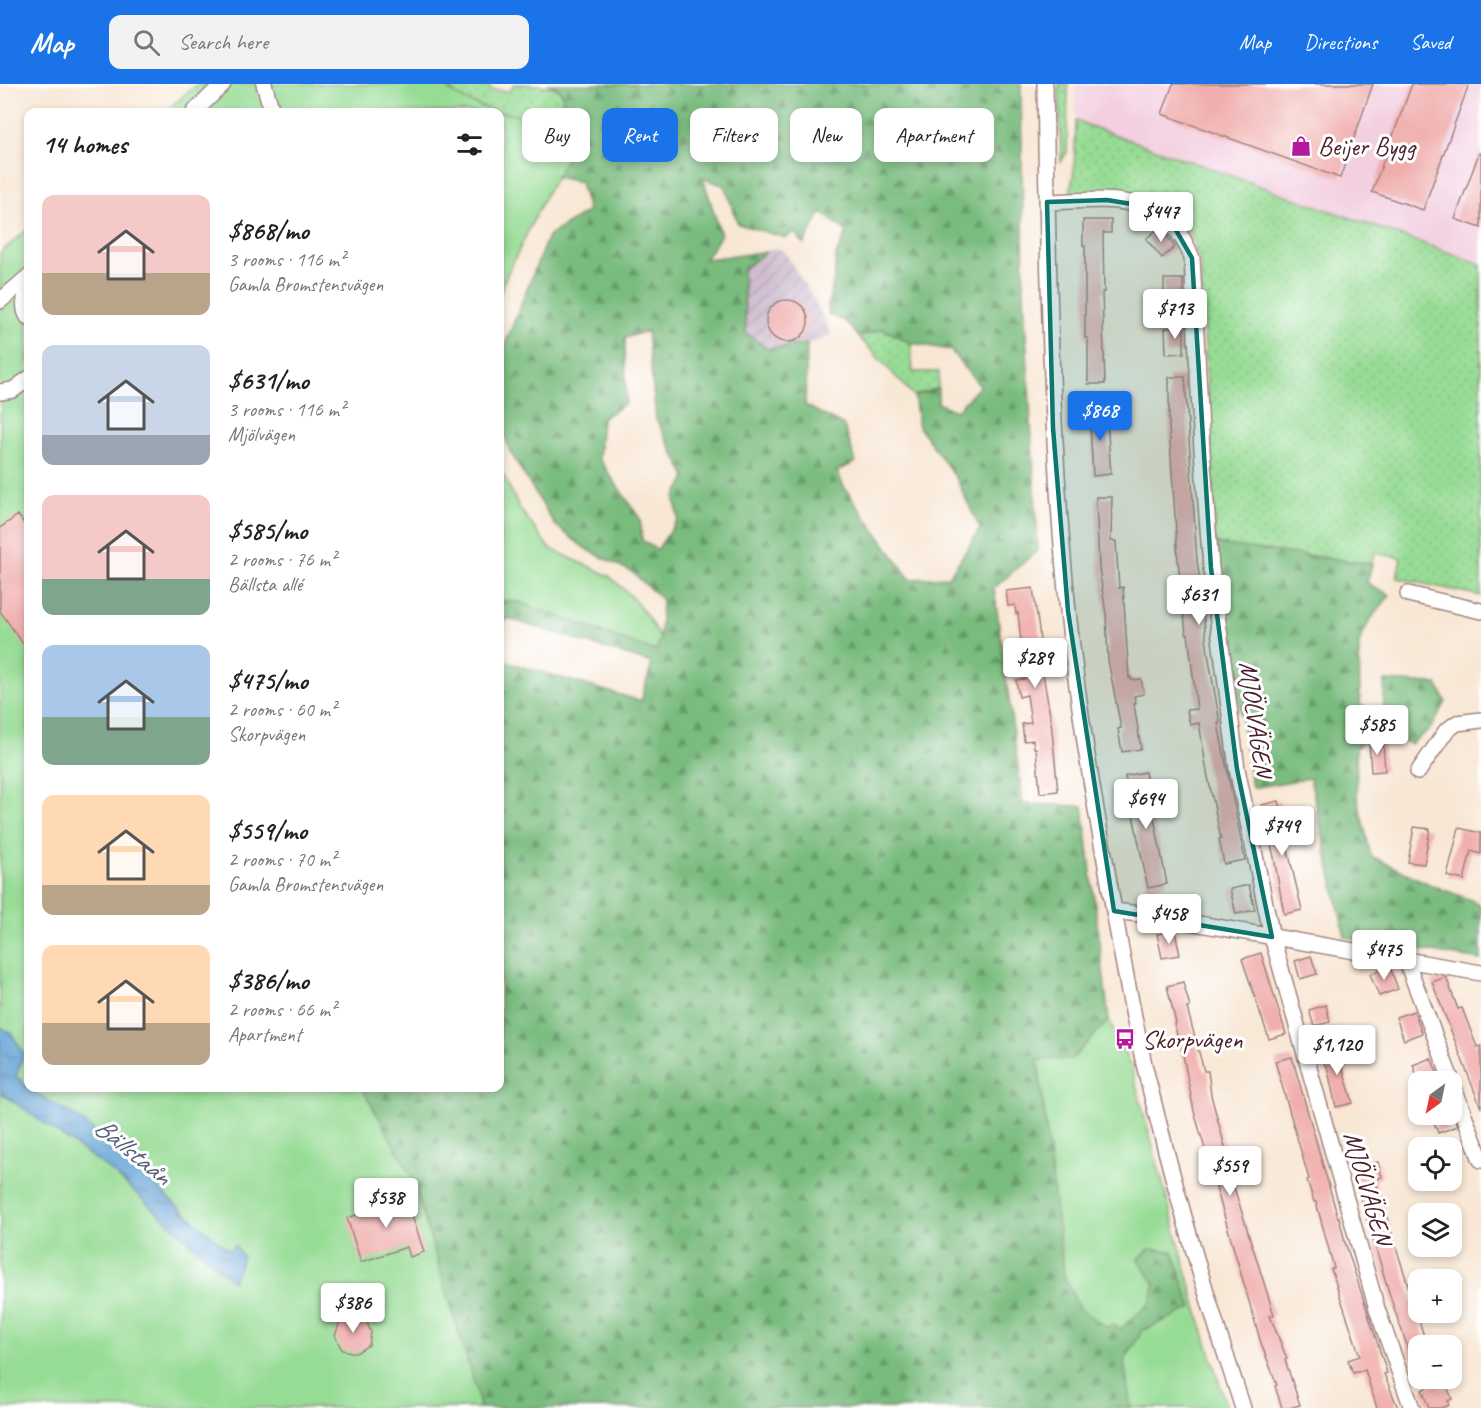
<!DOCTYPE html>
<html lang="en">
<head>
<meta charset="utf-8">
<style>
	body { margin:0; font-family:Caveat,sans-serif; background:#f2f2f2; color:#222; height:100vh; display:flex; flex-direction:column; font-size:22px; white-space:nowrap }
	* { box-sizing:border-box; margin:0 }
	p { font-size:20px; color:#767676 }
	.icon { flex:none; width:33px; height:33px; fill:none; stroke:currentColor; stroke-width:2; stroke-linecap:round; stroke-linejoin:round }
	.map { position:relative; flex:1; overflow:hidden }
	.side { position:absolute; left:24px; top:24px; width:480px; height:984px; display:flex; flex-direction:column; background:#fff; border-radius:12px; box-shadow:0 3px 9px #0003 }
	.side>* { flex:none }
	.guide { position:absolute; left:522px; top:24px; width:570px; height:54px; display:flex; gap:12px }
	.needle { width:39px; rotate:213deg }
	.fabs { position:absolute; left:1408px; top:987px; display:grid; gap:12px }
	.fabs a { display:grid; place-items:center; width:54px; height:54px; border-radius:12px; background:#fff; box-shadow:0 3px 9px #0003; font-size:30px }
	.price { position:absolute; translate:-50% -51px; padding:0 14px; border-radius:6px; background:#fff; color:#222; font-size:20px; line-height:39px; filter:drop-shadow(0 2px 3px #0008) }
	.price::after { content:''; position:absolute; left:50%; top:36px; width:18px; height:14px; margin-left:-9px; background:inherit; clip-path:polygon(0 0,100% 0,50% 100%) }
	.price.active { background:#1a73e8; color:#fff }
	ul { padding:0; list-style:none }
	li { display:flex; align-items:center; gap:18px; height:150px; padding:0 18px }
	li span { display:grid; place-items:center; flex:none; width:168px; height:120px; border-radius:12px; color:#555 }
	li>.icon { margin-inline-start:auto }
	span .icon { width:72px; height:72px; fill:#fffc; stroke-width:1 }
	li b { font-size:26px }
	h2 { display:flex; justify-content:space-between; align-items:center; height:72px; padding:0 18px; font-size:26px }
	.tag { padding:0 21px; border-radius:12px; background:#fff; box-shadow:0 3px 9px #0003; font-size:21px; line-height:54px }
	.tag.active { background:#1a73e8; color:#fff }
	header { display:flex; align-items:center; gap:36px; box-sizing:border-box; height:84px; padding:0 30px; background:#1a73e8; color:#fff }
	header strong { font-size:28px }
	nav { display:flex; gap:33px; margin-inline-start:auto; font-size:21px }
	.search { width:420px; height:54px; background:#f2f2f2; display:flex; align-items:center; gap:15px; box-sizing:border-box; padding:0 21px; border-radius:12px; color:#767676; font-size:22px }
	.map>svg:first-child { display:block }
	.built { fill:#f3cfe0 }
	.industrial { fill:url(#industrial-furrows) }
	.grass { fill:url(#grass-dots); stroke:#707e60; stroke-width:1.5 }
	.forest { fill:url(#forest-firs); stroke:#626e54; stroke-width:1.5; fill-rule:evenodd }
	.park { fill:#97dc95; stroke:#707e60; stroke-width:1.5 }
	.water { fill:url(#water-ripples); stroke:#566080; stroke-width:1.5 }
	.building { fill:#f0afad }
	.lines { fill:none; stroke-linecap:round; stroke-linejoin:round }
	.street-casing { stroke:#a18380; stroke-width:18 }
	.street { stroke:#fff; stroke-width:15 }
	.marked { fill:#0f766e; fill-opacity:0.2; stroke:#0f766e; stroke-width:4.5; stroke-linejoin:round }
	.labels { text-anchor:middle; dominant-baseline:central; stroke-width:6; stroke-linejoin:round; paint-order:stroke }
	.poi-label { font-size:26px; fill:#4a1f2b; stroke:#fff; text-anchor:start }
	.street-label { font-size:26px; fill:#4a1f2b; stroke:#fff }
	.water-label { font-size:27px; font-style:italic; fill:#555a77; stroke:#fff }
</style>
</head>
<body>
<header>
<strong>Map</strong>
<div class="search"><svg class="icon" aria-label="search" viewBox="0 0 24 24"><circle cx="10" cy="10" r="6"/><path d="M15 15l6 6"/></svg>Search here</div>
<nav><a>Map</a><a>Directions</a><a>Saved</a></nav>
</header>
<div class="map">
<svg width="1481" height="1324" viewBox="0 0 1481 1324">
	<defs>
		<pattern id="industrial-furrows" width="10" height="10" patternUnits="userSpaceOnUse" patternTransform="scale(1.5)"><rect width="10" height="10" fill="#cfbdcf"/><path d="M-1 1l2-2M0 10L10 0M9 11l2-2" fill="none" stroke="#b3a2b2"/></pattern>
		<pattern id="grass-dots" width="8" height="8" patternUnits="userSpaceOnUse" patternTransform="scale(1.5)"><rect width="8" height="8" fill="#97dc95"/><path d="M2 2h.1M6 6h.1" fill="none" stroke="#84bc81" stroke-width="1.8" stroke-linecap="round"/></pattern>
		<pattern id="forest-firs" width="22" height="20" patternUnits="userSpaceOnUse" patternTransform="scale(1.5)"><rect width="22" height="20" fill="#79bc7e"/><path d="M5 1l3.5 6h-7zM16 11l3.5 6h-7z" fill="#659867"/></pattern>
		<pattern id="water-ripples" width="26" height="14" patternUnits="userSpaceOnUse" patternTransform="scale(1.5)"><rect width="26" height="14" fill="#62a2d5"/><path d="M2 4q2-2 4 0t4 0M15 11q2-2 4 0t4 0" fill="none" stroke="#5383ad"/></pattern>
	</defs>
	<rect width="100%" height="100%" fill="#fff"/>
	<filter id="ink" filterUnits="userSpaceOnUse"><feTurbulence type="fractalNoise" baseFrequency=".0167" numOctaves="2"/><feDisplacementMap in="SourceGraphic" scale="12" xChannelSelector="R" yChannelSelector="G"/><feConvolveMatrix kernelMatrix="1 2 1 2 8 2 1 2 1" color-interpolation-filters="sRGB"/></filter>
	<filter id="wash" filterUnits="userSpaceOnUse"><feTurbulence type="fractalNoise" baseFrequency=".008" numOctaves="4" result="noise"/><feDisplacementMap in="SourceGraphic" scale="24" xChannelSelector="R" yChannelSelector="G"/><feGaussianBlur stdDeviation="1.35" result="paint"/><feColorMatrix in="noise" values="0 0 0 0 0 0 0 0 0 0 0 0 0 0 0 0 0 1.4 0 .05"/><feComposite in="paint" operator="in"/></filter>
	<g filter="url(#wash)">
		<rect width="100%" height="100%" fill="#f8e7d4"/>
		<path class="built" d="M1075,0H1481V180L1076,37Z"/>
		<path class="industrial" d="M774,164L784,167L813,214L831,250L816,258L768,265L746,249L743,185Z"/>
		<path class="grass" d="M444,0H486L492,6L510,7L514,0C524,0 561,0 563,11C565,19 559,31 558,39C527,33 463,26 444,0Z
			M1059,0H1068L1067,68L1061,78Z
			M1076,37L1481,180V512L1397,494L1401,474L1374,469L1372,480L1216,460L1200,177L1190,151L1178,136L1156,121L1130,111L1070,110L1074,87Z
			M883,245L911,259L913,288H939L938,304L914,312L859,253Z"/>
		<path class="forest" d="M547,0H1021L1024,212L1038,466L994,504L1023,720L1083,722L1109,936L1072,975L1038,976L1064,1191L1079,1224L1155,1200L1138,1176L1149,1165L1173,1167L1192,1224L1142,1247L1124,1278L1131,1324H480L477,1309L411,1091L362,1004H500V576L641,617L652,579L506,534L500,554V516L519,518L655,567L660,554L662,516L632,488L586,465L555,441L510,368L500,336V273L548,152L588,127L580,98L556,93L569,70C565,60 558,47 558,38C559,19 573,6 547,0ZM703,94L725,102L738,140L786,154L794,148L804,160L821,128L847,148L836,171L834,197L828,219L829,231L845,237L859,253L883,245L911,259L950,266L980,302L956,327L938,319V304L914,312L919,343L956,394L980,445L949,493L910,495L844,403L837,387L856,378L844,342L805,321L807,260L768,265L746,249L743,185L766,168L705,175L721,151ZM647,247L656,335L686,393L675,414L678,435L657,466L642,456L640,435L599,375L602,334L626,319L625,254Z
			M1216,460L1372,480L1367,499L1390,511L1370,536L1359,559L1360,621L1383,631L1385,597L1437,600L1446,618L1431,644L1411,660L1379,648L1356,663L1357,713L1371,772L1431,801L1477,818L1481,824V876L1345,853L1310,694L1252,704Z"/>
		<path class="park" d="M198,0H444C463,26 527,33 558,39L569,70L546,110L503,199L500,212V28H164Z
			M28,145V1004H362L411,1091L477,1309L480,1324H0V169Z
			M500,385L520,425L549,464L609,492L628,509L647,532L660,554L656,567L519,518L500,516Z
			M1109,936L1132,986L1197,1226L1227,1324H1131L1124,1278L1142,1247L1192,1224L1173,1167L1149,1165L1138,1176L1155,1200C1153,1205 1153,1211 1152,1215C1150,1221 1127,1238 1121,1245L1112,1241L1107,1243L1079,1224L1064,1191L1038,976L1072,975Z"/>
		<path class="water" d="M0,942L12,950L24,970L16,992L31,1006L78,1034L134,1078L168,1114L229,1166L235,1161L243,1173L233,1197L110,1086L0,1008Z"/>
		<g id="blocks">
			<path class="building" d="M1173,0H1373L1340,94L1162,30Z
				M1412,0H1469L1423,126L1372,108Z
				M1479,69H1481V144L1455,135Z
				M1083,136H1111V149H1103L1104,208H1102L1105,300H1088V254H1085V162H1083Z
				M1160,143L1175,163L1162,174L1146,155Z
				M1164,195H1183V221L1164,220Z
				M766 237a21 21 0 1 1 42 0a21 21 0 1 1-42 0Z
				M1184,243V269L1166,270L1165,244Z
				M1169,293H1185L1197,477L1201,502H1200L1208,570L1220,639L1218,640L1245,776L1224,780L1219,755H1221L1207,688L1199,639L1190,641L1187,626L1197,625L1188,550H1186L1178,477L1169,343Z
				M1106,323L1111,390L1093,392L1089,324Z
				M1096,413H1112L1111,457H1116L1119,504L1123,503L1129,594L1131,593V596L1141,595L1144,610L1134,612L1136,619L1134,620L1141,665L1122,668L1118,645L1121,644L1108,576L1106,530L1099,484Z
				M18,431L28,445V567L0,527V444Z
				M1033,504L1039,546L1041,572H1040L1051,637L1058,707L1040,709L1036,664H1034L1033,656L1024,657L1022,640L1031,639L1027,611L1019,613L1016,596L1025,595L1018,529L1016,530L1015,521L1008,522L1006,507Z
				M1383,657L1385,687L1371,688L1369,658Z
				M1145,688L1167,800L1148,804L1125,692Z
				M1279,717L1287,749L1284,750L1302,826L1284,830L1274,773L1261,721Z
				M1414,743L1430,745L1424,780L1408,778Z
				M1459,744L1481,749V770L1471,767L1464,796L1447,792Z
				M1249,801L1255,826L1236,830L1230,805Z
				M1175,847L1180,871L1162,874L1157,850Z
				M1261,869L1286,950L1269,955L1242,875Z
				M1311,872L1317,890L1300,895L1295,877Z
				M1390,883L1398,905L1379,912L1370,890Z
				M1446,893L1458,925L1462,924L1477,963L1481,962V1024L1432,898Z
				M1183,898L1190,923L1187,924L1204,987H1208L1211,1011L1235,1100H1233L1274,1231L1270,1232L1287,1275L1285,1276L1300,1321L1289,1324H1282L1275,1302L1277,1301L1261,1259L1194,1027L1183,971L1174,940L1176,939L1167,902Z
				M1326,921L1330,938L1314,942L1309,926Z
				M1414,927L1422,949L1404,956L1396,933Z
				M1336,961L1353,1019L1336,1023L1327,982H1325L1320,965Z
				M1292,973L1338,1134L1339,1133L1345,1158L1387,1289L1384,1290L1398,1324H1377L1365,1286L1353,1289L1348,1276L1360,1272L1331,1185L1334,1184L1316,1118H1314L1307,1096L1309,1095L1275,977Z
				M1431,974L1441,998H1419L1413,981Z
				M1431,1030H1453L1458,1042L1438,1049Z
				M1378,1078L1382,1093L1375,1096L1427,1262H1419V1287L1416,1288L1392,1218L1352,1085Z
				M403,1103L424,1168L410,1173L407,1163L361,1178L347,1134L391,1120L387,1108Z
				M352,1231L365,1234L371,1248L369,1261L356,1269L342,1266L335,1252L340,1237Z
				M1439,1298L1442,1304L1447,1302L1452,1315L1447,1317L1449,1321L1441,1324H1429L1422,1306Z"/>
		</g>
	</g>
	<g filter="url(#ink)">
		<use href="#blocks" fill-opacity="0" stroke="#a18380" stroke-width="1.5"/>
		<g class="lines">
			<g class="street-casing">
				<path id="street" d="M264,0L271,24L269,28
					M1045,0C1048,176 1050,351 1068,527C1077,614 1091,701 1107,787C1118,852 1130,916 1144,980C1172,1096 1205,1211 1243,1324
					M194,28L223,0
					M1047,118C1107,116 1166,105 1192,174L1202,366L1211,484L1237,685L1272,853L1377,1225L1412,1324
					M28,203C25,213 22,224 28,233
					M0,217L28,193
					M0,308L13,306L28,295
					M1408,510L1481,527
					M1418,688L1446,647L1457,639L1481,636
					M1114,827L1148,831L1481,889
					M1406,876L1452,998
					M1452,999L1481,1076"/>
			</g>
			<use href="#street" class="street"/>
		</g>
	</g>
	<path class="marked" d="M1107,116L1144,122L1173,141L1192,174L1211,484L1237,685L1272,853L1114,827L1068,527L1053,344L1047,118Z"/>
	<defs>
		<g id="shop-bare" transform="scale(1.62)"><path d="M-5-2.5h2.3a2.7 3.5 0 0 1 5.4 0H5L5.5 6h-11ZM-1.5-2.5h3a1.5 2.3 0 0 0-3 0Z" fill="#b5179e" stroke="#fff" stroke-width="2.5" paint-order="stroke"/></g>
		<g id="bus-bare" transform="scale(1.62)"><path d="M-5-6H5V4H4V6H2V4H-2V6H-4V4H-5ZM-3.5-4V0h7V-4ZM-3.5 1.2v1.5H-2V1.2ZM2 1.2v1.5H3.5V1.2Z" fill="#b5179e" stroke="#fff" stroke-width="2.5" paint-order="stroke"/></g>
	</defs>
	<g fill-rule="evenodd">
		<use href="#shop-bare" x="1301" y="62"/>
		<use href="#bus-bare" x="1125" y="955"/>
	</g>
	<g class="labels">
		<g class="poi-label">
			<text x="1318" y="62">Beijer Bygg</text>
			<text x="1142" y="955">Skorpvägen</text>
		</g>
		<g class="street-label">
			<text transform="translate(1256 635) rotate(82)">MJÖLVÄGEN</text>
			<text transform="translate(1368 1104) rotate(74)">MJÖLVÄGEN</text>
		</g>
		<g class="water-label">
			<text transform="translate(133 1067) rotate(39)">Bällstaån</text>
		</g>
	</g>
</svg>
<div class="fabs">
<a><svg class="needle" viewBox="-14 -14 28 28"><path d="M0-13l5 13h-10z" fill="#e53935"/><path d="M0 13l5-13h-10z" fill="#767676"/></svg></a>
<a><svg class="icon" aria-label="locate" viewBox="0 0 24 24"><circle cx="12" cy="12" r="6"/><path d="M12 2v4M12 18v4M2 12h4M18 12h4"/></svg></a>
<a><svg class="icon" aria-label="layers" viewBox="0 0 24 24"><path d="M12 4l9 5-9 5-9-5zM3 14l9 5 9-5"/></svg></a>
<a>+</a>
<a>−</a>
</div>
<b class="price" style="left:1161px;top:159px">$447</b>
<b class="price" style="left:1175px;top:256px">$713</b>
<b class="price active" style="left:1100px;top:358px">$868</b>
<b class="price" style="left:1199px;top:542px">$631</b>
<b class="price" style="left:1035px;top:605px">$289</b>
<b class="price" style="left:1377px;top:672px">$585</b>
<b class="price" style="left:1146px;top:746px">$694</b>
<b class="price" style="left:1282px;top:773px">$749</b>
<b class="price" style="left:1169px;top:861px">$458</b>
<b class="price" style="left:1384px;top:897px">$475</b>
<b class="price" style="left:1337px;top:992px">$1,120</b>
<b class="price" style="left:1230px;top:1113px">$559</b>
<b class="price" style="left:386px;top:1145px">$538</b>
<b class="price" style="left:353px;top:1250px">$386</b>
<div class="guide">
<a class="tag">Buy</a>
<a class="tag active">Rent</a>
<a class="tag">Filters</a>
<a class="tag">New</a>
<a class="tag">Apartment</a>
</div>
<section class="side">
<h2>14 homes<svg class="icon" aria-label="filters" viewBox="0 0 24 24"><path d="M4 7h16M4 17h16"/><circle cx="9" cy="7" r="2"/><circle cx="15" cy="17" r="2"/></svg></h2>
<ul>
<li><span style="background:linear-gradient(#f6c9c9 65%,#b9a48a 0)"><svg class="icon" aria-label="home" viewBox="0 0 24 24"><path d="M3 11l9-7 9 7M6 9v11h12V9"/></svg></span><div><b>$868/mo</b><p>3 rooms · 116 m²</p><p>Gamla Bromstensvägen</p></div></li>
<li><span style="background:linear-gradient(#c9d6e8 75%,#9aa5b1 0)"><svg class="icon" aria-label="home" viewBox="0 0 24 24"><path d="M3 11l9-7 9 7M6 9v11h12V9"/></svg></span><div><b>$631/mo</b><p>3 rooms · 116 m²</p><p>Mjölvägen</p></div></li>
<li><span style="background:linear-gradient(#f6c9c9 70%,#7fa58c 0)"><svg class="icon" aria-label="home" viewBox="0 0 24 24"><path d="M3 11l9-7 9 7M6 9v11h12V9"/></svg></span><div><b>$585/mo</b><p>2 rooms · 76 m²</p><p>Bällsta allé</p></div></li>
<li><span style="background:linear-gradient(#a9c7e8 60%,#7fa58c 0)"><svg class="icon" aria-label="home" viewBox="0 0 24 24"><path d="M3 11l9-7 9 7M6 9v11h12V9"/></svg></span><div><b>$475/mo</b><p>2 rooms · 60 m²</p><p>Skorpvägen</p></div></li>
<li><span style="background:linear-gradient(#ffd9b3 75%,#b9a48a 0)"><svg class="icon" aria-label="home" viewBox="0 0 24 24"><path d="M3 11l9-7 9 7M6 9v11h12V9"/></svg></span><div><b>$559/mo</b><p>2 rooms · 70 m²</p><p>Gamla Bromstensvägen</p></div></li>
<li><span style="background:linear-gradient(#ffd9b3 65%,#b9a48a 0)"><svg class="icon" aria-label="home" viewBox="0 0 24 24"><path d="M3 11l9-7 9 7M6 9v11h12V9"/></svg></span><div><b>$386/mo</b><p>2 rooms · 66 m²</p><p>Apartment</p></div></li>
</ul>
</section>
</div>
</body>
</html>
